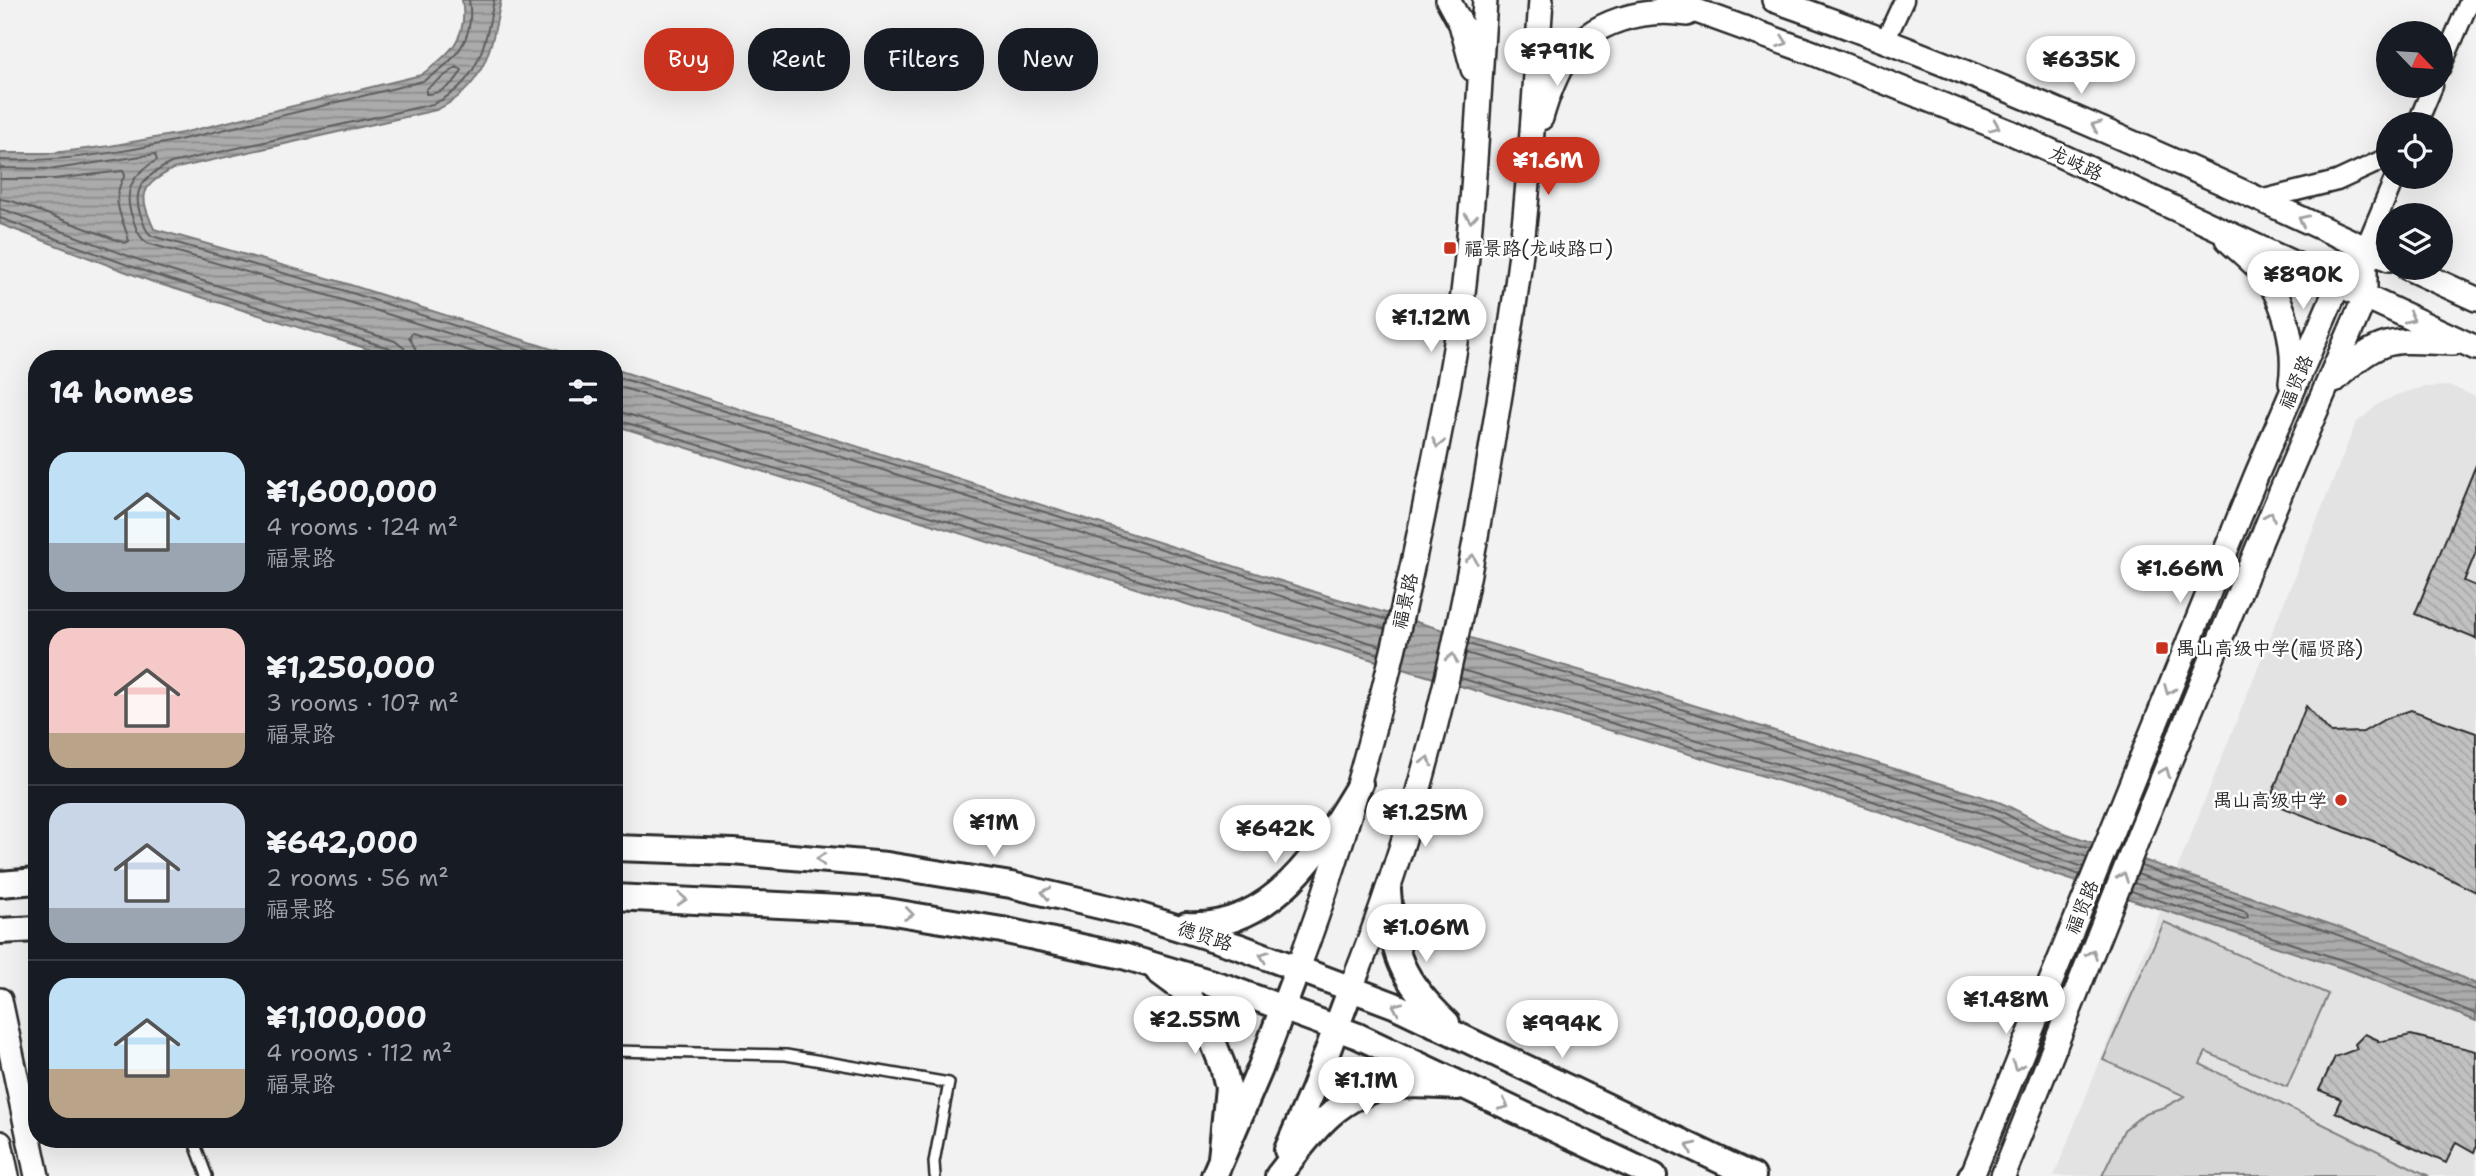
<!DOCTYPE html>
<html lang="en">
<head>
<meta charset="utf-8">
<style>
	body { margin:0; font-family:"Shantell Sans","LXGW WenKai TC",sans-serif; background:#242831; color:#f1f3f6; height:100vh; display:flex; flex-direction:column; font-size:26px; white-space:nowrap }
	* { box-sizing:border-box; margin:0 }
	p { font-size:23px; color:#9ea1a6 }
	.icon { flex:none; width:38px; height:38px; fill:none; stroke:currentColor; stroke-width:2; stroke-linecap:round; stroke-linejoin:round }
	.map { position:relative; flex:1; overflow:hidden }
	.details { position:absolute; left:28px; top:350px; width:595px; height:798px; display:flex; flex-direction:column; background:#171b24; border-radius:28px; box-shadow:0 7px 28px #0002 }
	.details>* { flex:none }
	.top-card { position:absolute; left:644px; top:28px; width:665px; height:63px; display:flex; gap:14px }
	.needle { width:46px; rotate:115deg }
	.tools { position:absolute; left:2376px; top:21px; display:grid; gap:14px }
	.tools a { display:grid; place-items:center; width:77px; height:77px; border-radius:50%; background:#171b24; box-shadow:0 7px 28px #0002; font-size:35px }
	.price { position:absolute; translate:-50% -60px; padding:0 16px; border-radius:24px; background:#fff; color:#222; font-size:23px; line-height:46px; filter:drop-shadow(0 2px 4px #0008) }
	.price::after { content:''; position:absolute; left:50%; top:42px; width:21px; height:16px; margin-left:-10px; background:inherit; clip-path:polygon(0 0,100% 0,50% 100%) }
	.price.current { background:#c8321e; color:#fff }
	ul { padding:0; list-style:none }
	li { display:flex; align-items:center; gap:21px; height:175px; padding:0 21px }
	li+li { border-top:2px solid #363941 }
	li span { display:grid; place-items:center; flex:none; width:196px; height:140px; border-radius:21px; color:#555 }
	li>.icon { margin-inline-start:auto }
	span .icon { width:84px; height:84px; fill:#fffc; stroke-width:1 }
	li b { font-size:30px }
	h2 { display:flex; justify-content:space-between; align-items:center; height:84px; padding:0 21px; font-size:30px }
	.tag { padding:0 24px; border-radius:28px; background:#171b24; box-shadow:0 7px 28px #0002; font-size:24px; line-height:63px }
	.tag.current { background:#c8321e; color:#fff }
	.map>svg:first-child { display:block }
	.built { fill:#e3e3e3 }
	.pitch { fill:#d5d5d5; stroke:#808080; stroke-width:2 }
	.water { fill:url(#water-rules); stroke:#787878; stroke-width:2 }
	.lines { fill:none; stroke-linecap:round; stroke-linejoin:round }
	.shore { stroke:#5e5e5e; stroke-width:2 }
	.building { fill:url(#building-back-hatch); stroke:#2b2b2b; stroke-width:2 }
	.service-casing { stroke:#2b2b2b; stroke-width:14 }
	.minor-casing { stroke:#2b2b2b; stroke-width:23 }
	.tertiary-casing { stroke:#2b2b2b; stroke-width:28 }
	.secondary-casing { stroke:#2b2b2b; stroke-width:30 }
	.service { stroke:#fff; stroke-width:9 }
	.minor { stroke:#fff; stroke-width:18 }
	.tertiary { stroke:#fff; stroke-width:23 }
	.secondary { stroke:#fff; stroke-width:24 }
	.oneway { stroke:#a0a0a0 }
	.poi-dot { fill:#c8321e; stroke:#fff; stroke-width:2.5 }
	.labels { text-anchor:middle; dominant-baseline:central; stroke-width:5; stroke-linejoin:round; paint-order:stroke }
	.street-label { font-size:19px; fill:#2b2b2b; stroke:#fff }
	.poi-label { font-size:19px; fill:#2b2b2b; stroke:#fff; text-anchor:start }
</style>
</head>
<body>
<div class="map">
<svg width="2476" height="1176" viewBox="0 0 2476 1176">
	<defs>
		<pattern id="water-rules" width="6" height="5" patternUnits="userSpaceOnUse" patternTransform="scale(1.75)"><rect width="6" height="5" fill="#ababab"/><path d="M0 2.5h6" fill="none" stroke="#8b8b8b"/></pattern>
		<pattern id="building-back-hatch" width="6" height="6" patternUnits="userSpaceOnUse" patternTransform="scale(1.75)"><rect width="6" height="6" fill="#c1c1c1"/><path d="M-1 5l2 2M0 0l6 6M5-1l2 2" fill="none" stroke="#a6a6a6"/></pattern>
	</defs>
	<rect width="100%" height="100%" fill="#f2f2f2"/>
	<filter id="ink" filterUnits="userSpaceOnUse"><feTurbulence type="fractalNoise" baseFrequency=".0143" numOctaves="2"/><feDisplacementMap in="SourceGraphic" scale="14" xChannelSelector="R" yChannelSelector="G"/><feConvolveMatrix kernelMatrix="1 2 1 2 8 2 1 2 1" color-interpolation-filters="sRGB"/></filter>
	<g filter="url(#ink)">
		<path class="built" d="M2451,386L2476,397V1176H2054L2356,423L2380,403L2399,394L2424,387Z"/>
		<path class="pitch" d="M2164,922L2328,994L2287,1087L2206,1052L2200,1064L2429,1176H2102L2124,1130L2145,1113L2165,1107L2185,1096L2103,1060Z"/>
		<path class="water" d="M462,0H501C491,49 485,88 436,110L173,169C139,187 139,195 154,229L338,281L583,359H400L153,282L0,224V153H53L110,146L182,133L421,75C449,55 469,38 462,0Z
			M614,369L1328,596L1633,686L1996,801C2015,808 2031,819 2050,828L2344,929L2404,951L2476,984V1021L2351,971L2056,875L1867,807L1212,612L614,425Z"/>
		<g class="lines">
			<path class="shore" d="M494,0C485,45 479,84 433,104L171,163C147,175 130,187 141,216C144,224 145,231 152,236L336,288L560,359
				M457,67L462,70C456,83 440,95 426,94V89Z
				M0,160C84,163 166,144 247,124C305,110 364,96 423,81C454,63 476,39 469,0
				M0,168L55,169L155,154L157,160C132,174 122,192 133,219C136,229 139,237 147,243L333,297L530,359
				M0,179H54L123,171L125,175C109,202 122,214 129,241L125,243L12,201L0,199
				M0,209L8,211L158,267L395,341L404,348L406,359
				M0,218L155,275L392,349L396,353L397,359
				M417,359L415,348L409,337L412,333L496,359
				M614,376L1387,620
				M614,385L1385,629
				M614,410L1381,646
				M614,419L1379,654
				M1468,644L1631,693L1993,808C2006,813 2016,820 2028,826C2048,835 2069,842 2091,849
				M1466,653L1628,701L1991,816C2003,821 2013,829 2025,834C2045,843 2066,850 2087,857
				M1462,670L1872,792L2083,867
				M1460,678L1870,800L2080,875
				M2141,866L2401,957L2460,985L2476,990
				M2134,883L2244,919L2248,917L2246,912L2137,874
				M2131,891L2354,964L2476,1014"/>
		</g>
		<path class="building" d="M2476,465V552L2464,581L2476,586V639L2415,614Z
			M2306,706L2331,733L2363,732L2385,719L2411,710L2476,733V892L2383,846L2269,802Z
			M2365,1034L2378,1040V1042L2411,1035L2476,1051V1148L2474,1152L2456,1142L2446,1163L2335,1112L2341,1099L2319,1090L2335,1057L2357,1049L2355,1044Z"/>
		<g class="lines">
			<g class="service-casing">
				<path id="service" d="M614,1051L786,1055L949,1083L934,1162L935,1176
					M193,1139L207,1176"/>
			</g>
			<g class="minor-casing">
				<path id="minor" d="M1885,41L1904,0
					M2441,67L2470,0
					M2417,124L2433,86
					M2260,200L2337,181L2389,157
					M2365,248L2395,177"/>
			</g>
			<g class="tertiary-casing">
				<path id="tertiary" d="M1448,0L1461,24L1473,69
					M1666,0L1813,53L2012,133L2476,348
					M1774,0C1984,74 2187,165 2389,259
					M1541,118C1547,97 1554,77 1566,58C1591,21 1645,7 1687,14
					M2227,239C2239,251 2253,261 2263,274C2286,301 2296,349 2291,383
					M2408,268L2476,299
					M2334,381C2382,334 2391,341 2454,343
					M1298,968C1353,822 1391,672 1422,520C1436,452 1450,385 1460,317C1474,212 1478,106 1485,0
					M1351,988C1420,819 1459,642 1489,462C1502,381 1517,299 1525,216C1532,144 1536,72 1541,0
					M0,1000L37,1176
					M0,1143L7,1176
					M1972,1176L2256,476L2338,285L2365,248
					M2003,1176L2139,835L2283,487L2365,297V248"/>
			</g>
			<g class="secondary-casing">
				<path id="secondary" d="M614,848L733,852L887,865L1011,885L1134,914L1240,947L1394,1005L1753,1176
					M0,884L37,881
					M1388,891C1393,955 1399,977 1447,1023
					M614,897L881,910L1002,930L1123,956L1226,987L1358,1036L1654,1176
					M1186,925C1273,930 1321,849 1360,784
					M0,931L37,929
					M1158,971L1185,991L1203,1016L1223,1067L1228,1087L1221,1158
					M1287,1150L1313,1090L1351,988
					M1214,1176L1260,1069L1298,968
					M1278,1176C1308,1138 1336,1094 1388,1087C1411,1083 1435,1086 1458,1087
					M1971,1176L1972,1175"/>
			</g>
			<use href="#service" class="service"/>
			<use href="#minor" class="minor"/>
			<use href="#tertiary" class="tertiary"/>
			<use href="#secondary" class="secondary"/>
		</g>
		<defs><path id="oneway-chevron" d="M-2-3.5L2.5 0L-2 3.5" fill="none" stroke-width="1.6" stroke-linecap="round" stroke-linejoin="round" transform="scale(1.75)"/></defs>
		<g class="oneway">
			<use href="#oneway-chevron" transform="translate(1783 42) rotate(20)"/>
			<use href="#oneway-chevron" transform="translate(1995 126) rotate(23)"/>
			<use href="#oneway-chevron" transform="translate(2096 126) rotate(-157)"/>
			<use href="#oneway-chevron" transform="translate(1471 218) rotate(95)"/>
			<use href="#oneway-chevron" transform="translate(2303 220) rotate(-155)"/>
			<use href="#oneway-chevron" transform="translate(2410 318) rotate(25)"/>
			<use href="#oneway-chevron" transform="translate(1438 443) rotate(101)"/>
			<use href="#oneway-chevron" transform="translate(2270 516) rotate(-68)"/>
			<use href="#oneway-chevron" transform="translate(1472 559) rotate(-79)"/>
			<use href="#oneway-chevron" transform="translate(1452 658) rotate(-77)"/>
			<use href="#oneway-chevron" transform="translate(2169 690) rotate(112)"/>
			<use href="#oneway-chevron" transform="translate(1427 761) rotate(-76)"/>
			<use href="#oneway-chevron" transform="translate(2165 772) rotate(-68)"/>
			<use href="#oneway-chevron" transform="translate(821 859) rotate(-174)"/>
			<use href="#oneway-chevron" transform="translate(2123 877) rotate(-69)"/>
			<use href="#oneway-chevron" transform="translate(1046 893) rotate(-168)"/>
			<use href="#oneway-chevron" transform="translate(682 899) rotate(3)"/>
			<use href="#oneway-chevron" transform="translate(909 914) rotate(8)"/>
			<use href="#oneway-chevron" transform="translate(2092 954) rotate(-68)"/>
			<use href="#oneway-chevron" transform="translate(1264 956) rotate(-160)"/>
			<use href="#oneway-chevron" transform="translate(1397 1007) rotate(-156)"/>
			<use href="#oneway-chevron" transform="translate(2017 1066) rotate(112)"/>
			<use href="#oneway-chevron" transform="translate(1504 1105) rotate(25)"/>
			<use href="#oneway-chevron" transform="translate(1691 1147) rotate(-154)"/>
		</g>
	</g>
	<g class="poi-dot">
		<rect x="1443" y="241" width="14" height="14" rx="3.5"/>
		<rect x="2155" y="641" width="14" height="14" rx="3.5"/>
		<circle cx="2341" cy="800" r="7"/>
	</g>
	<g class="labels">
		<g class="street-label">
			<text transform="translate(2076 163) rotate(25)">龙岐路</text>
			<text transform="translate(2296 382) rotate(-67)">福贤路</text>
			<text transform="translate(1405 601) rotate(-77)">福景路</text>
			<text transform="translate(2082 907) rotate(-68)">福贤路</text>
			<text transform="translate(1205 936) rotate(18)">德贤路</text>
		</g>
		<g class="poi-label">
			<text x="1464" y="248">福景路(龙岐路口)</text>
			<text x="2176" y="648">禺山高级中学(福贤路)</text>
			<text x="2327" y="800" text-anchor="end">禺山高级中学</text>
		</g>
	</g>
</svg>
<div class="tools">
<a><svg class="needle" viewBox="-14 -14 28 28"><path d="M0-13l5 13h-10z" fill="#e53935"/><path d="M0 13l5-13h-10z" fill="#9ea1a6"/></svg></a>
<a><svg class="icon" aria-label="locate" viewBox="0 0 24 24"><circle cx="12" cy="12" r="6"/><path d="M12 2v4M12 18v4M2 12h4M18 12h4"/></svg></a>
<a><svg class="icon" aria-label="layers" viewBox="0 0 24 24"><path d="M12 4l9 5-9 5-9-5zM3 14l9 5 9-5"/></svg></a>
</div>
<b class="price" style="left:1557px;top:88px">¥791K</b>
<b class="price" style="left:2081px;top:96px">¥635K</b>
<b class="price current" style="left:1548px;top:197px">¥1.6M</b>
<b class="price" style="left:2303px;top:311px">¥890K</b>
<b class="price" style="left:1431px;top:354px">¥1.12M</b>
<b class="price" style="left:2180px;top:605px">¥1.66M</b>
<b class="price" style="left:1425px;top:849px">¥1.25M</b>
<b class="price" style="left:994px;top:859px">¥1M</b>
<b class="price" style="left:1275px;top:865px">¥642K</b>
<b class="price" style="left:1426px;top:964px">¥1.06M</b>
<b class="price" style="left:2006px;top:1036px">¥1.48M</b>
<b class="price" style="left:1195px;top:1056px">¥2.55M</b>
<b class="price" style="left:1562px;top:1060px">¥994K</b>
<b class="price" style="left:1366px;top:1117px">¥1.1M</b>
<div class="top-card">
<a class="tag current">Buy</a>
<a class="tag">Rent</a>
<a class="tag">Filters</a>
<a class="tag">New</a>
</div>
<section class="details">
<h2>14 homes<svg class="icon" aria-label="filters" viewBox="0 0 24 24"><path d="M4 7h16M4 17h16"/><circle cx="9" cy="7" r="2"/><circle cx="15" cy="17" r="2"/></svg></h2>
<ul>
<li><span style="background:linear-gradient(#bfe0f5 65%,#9aa5b1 0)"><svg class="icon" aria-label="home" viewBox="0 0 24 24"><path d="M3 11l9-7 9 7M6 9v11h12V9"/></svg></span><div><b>¥1,600,000</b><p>4 rooms · 124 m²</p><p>福景路</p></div></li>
<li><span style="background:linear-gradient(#f6c9c9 75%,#b9a48a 0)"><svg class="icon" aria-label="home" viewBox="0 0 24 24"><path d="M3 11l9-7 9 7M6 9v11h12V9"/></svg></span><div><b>¥1,250,000</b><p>3 rooms · 107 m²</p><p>福景路</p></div></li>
<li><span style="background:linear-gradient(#c9d6e8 75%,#9aa5b1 0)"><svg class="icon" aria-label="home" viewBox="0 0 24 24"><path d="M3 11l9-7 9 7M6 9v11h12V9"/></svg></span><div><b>¥642,000</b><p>2 rooms · 56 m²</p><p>福景路</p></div></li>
<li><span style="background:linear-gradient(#bfe0f5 65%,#b9a48a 0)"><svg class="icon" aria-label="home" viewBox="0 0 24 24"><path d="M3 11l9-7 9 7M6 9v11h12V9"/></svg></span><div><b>¥1,100,000</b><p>4 rooms · 112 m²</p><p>福景路</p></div></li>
</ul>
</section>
</div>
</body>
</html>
